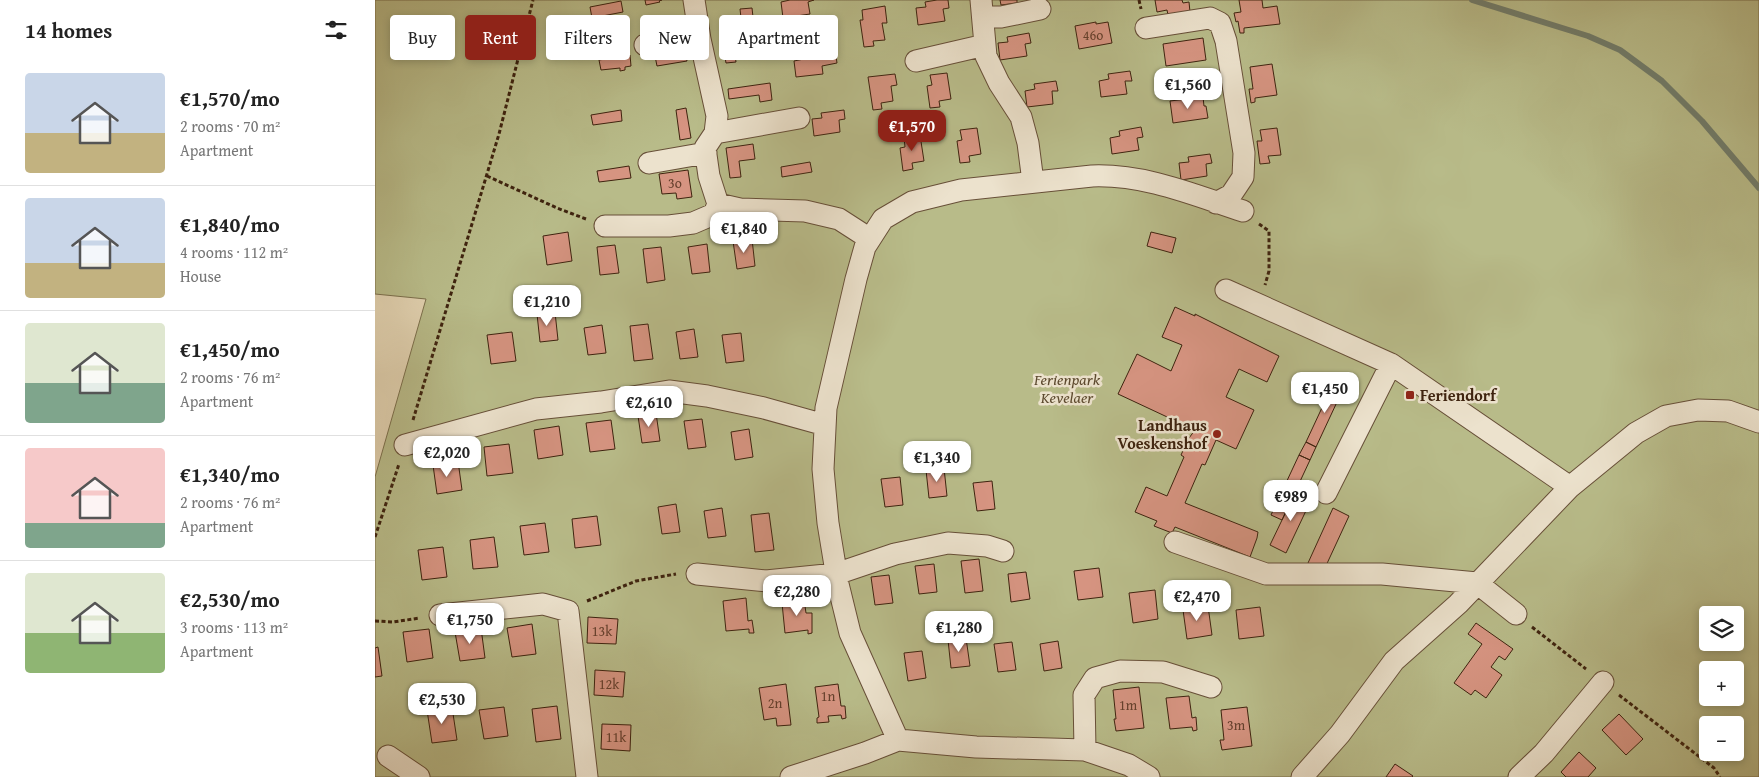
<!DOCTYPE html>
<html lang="en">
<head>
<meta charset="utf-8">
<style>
	body { margin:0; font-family:"Gentium Book Plus",serif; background:#f2f2f2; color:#222; height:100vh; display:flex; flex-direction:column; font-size:19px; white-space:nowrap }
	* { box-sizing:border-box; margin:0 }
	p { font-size:16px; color:#767676 }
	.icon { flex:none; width:28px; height:28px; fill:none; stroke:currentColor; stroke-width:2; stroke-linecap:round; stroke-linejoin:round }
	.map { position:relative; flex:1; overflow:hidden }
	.drawer { display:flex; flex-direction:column; background:#fff; width:375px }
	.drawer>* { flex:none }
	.hud { position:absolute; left:15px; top:15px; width:475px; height:45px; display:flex; gap:10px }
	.tools { position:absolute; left:1324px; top:606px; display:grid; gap:10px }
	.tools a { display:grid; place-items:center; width:45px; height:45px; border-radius:5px; background:#fff; box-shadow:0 2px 8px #0003; font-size:25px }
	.price { position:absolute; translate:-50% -42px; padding:0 11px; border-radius:10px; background:#fff; color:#222; font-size:16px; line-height:32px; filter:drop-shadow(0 1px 2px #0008) }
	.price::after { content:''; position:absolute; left:50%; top:30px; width:15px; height:11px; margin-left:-8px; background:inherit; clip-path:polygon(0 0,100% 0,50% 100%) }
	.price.selected { background:#8f2418; color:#fff }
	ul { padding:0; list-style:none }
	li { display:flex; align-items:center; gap:15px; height:125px; padding:0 25px }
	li+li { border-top:1px solid #e0e0e0 }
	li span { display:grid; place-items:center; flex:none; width:140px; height:100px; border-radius:5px; color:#555 }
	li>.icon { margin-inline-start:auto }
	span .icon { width:60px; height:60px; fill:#fffc; stroke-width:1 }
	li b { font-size:21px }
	h2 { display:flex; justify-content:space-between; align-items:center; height:60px; padding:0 25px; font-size:21px }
	.tag { padding:0 18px; border-radius:5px; background:#fff; box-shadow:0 2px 8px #0003; font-size:18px; line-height:45px }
	.tag.selected { background:#8f2418; color:#fff }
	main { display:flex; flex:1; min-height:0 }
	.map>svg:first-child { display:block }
	.green { fill:#b8bb89; stroke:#7b6f4c; fill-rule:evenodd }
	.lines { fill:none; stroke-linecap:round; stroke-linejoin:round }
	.stream { stroke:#727d6b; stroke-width:6 }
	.building { fill:#d69481; stroke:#3e230f }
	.minor-casing { stroke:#674f38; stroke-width:23 }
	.path { stroke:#3e230f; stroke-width:3; stroke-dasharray:4 2.5; stroke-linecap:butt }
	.minor { stroke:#ece2cd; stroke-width:21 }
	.poi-dot { fill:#8f2418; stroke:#ece2cd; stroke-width:2 }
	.labels { text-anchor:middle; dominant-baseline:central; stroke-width:5; stroke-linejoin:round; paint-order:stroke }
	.number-label { font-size:14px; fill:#643f2c }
	.park-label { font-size:16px; font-style:italic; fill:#5c492e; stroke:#ece2cd }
	.poi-label { font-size:16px; font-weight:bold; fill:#3e230f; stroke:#ece2cd; text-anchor:start }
</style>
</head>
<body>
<main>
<section class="drawer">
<h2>14 homes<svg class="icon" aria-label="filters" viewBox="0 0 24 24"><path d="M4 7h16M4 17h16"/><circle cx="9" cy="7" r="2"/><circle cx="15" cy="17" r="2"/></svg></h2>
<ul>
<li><span style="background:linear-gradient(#c9d6e8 60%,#c2b280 0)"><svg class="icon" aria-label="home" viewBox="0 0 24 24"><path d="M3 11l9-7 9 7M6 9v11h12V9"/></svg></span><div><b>€1,570/mo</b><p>2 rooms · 70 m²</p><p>Apartment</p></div></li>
<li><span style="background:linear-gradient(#c9d6e8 65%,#c2b280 0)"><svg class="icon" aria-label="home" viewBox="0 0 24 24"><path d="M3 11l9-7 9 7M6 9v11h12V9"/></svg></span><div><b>€1,840/mo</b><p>4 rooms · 112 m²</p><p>House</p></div></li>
<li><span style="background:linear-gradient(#dfe7d0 60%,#7fa58c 0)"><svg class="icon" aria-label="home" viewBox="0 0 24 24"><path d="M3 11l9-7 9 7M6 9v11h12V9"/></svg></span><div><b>€1,450/mo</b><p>2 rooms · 76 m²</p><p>Apartment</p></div></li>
<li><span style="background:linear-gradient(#f6c9c9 75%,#7fa58c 0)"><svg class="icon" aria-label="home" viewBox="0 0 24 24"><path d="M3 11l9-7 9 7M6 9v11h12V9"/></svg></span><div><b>€1,340/mo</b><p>2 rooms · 76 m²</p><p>Apartment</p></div></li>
<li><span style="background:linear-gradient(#dfe7d0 60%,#8fb573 0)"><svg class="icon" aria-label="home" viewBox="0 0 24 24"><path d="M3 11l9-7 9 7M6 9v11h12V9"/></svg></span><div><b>€2,530/mo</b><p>3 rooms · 113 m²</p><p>Apartment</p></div></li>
</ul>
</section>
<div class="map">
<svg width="1384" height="777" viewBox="0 0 1384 777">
	<rect width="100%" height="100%" fill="#e2d3b2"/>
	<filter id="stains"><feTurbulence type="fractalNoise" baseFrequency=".004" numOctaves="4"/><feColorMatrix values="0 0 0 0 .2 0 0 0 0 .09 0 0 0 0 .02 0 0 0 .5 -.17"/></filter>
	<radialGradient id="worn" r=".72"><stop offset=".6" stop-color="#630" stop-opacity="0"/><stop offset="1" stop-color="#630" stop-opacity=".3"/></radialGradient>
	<path class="green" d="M0,0H1384V777H0V477L51,299L0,294ZM1332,615H1360V642H1332ZM1332,670H1360V698H1332ZM1332,725H1360V752H1332Z"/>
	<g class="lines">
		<path class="stream" d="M1097,0L1213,36L1245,50L1287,81L1327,121L1384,188"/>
	</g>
	<path class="building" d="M270,0H287L284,1L285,2L271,5Z
		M415,0H439L433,2L435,14L408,18L406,2Z
		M562,0H573L574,8L568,9L570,21L543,25L541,8L551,7L550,2Z
		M625,0H642V3L626,5Z
		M780,0H807L808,3L814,2L815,12L793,15L792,10L782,12Z
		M864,0H887L888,8L902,6L905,24L869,28V33H865L863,21L861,22L859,13L866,12Z
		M246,1L248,12L217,18L215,7Z
		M510,6L512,23H507L510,40L498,41L499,46L489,47L485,20H488L487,10Z
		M377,8L378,17L366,18L365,9Z
		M721,22V24L733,22L737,43L704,49L700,26Z
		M369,30L371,41L358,42L361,62L351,63L346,33Z
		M654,33L656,43L650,44L652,56L625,60L623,43L633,42L632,37Z
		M828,38L831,60L791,66L788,44Z
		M460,50L462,63L447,66L448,74L421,77L419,61L429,59L428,54Z
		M310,51L312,61L282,66L280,56Z
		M255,55L256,66L250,67V70L245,71V68L226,70L224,60Z
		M897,64L902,95L880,98V102L876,103L874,89H878L875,67Z
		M755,71L757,81H750L752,94L726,97L724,81L734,79L733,74Z
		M572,73L576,99L564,101L565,107L555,108L552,86L557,85L555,75Z
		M520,74L522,85L516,86L518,101L506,103L507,109L498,110L493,77Z
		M681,81L683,91H677L678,104L652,107L650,91L660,89L659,84Z
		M395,83L397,100L385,102L384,95L354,99L353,89Z
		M828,97L829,106H831L833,118L798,123L795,101Z
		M311,108L316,138L305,140L301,110Z
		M246,110L247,121L218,125L216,115Z
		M469,110L470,119L464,120L465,132L439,136L437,119L447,118L446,113Z
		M766,127L768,137L762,138L764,150L737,154L735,138L745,136L744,131Z
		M602,128L606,154L594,156L595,162L585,163L582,141L587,140L585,130Z
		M902,128L906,155L893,156L895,163L885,164L882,141H887L885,130Z
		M545,135L549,161L537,163L538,169L528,171L525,148L530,147L529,137Z
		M378,144L380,159L364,161L366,177L355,178L351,148Z
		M835,154L837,163L831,164L832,176L806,180L804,163L814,162L813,157Z
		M435,162L437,172L407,177L406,167Z
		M254,166L256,178L224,182L222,171Z
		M313,170L317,197L302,199L301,193L287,194L284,174Z
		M193,232L197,261L172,265L168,236Z
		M776,232L801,238L797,253L772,246Z
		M377,239L380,266L362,269L358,241Z
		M332,244L335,272L317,274L313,247Z
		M240,245L244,273L225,275L222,247Z
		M286,247L290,280L272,283L268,249Z
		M800,307L820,316V314L904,356L892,382L864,369L851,397L879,410L861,449L841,440L830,465L827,464L810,503L883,532L882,538L875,557L800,527L797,533L779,526L782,521L760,512L771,487L792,496L809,457L806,455L814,438L820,430L743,394L762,354L796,371L807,345L787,337Z
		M180,312L183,340L165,342L162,314Z
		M273,324L278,359L259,361L255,326Z
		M227,325L231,353L213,355L209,328Z
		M319,329L323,357L305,359L301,332Z
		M137,332L141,361L116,364L112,335Z
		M366,333L369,361L351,363L347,335Z
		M959,382L969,387L941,447L931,442Z
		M281,413L285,441L267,443L263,416Z
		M327,419L331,447L313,449L309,421Z
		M236,420L240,449L215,452L211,423Z
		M184,426L188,455L163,459L159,430Z
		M374,429L378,457L360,460L356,432Z
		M931,442L941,447L935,460L924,455Z
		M134,444L138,473L112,476L109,447Z
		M924,455L935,460L907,520L896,515Z
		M83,461L87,490L62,494L58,465Z
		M569,468L572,496L554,498L551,470Z
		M525,477L528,505L510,507L506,479Z
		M617,481L620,509L602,511L598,483Z
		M921,491L937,498L911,553L895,545Z
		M301,504L305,532L287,534L283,507Z
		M347,508L351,536L333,538L329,511Z
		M958,508L974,516L949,570L933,563Z
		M394,513L399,550L380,552L376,515Z
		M222,516L226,545L200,548L197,519Z
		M170,523L174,552L149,555L145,526Z
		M119,537L123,567L98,569L95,540Z
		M68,547L72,577L47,580L43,550Z
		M604,559L608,591L590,593L586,561Z
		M559,564L562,592L544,594L540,566Z
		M724,568L728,597L703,600L699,571Z
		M651,572L655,599L636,602L633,574Z
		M514,575L518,603L500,605L496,577Z
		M780,590L783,619L758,623L754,593Z
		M371,598L373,621L377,620L379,633H374V629L351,631L348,601Z
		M429,599L431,613H437V633L433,634V630L410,633L407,603Z
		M833,606L837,635L812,639L808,610Z
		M885,607L889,636L864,639L861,610Z
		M213,617L243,619L241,644L212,643Z
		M1101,623L1138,649L1130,660L1124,656L1116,667L1127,675L1111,698L1100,690L1096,695L1079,683L1107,644L1093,634Z
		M157,624L161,654L137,657L132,628Z
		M106,628L110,658L85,661L80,632Z
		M54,629L58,658L32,662L28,632Z
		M591,638L595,666L576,668L573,640Z
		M683,641L687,668L669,671L665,644Z
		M637,642L641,670L623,672L619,644Z
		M3,647L7,676L0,677V648Z
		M547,651L551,678L533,681L529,653Z
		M220,670L250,672L248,697L219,695Z
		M411,684L416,725L402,726L401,718L389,720L384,688Z
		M463,684L466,706H470L471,718L467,719L466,715L453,716L454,722L442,723V718L444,717L440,687Z
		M764,687L769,728L741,731L739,719H741L738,690Z
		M814,696L817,718L821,717L822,730L818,731L817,727L795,729L791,698Z
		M182,706L186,739L161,742L157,709Z
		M77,707L82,740L57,743L52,710Z
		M129,707L133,736L109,739L104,710Z
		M872,707L877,746L847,750L845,740H849L846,710Z
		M1244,714L1268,739L1251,755L1227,730Z
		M227,724L256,725L255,751L226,749Z
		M1204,752L1221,768L1213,777H1191L1186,772Z
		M1020,764L1038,776L1037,777H1011Z"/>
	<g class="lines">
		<g class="minor-casing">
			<path id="minor" d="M319,0L325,39L342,116L340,133L330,148L334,176L343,204L365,209L430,211L464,219L495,239
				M606,0L611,56L624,83L646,117L653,143L658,182
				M608,17H626L665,9
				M771,28L835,18L845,23L851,41L869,153L868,177L856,195L841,203
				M270,45L324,33
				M541,61L610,45
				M340,133L424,118
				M274,163L331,153
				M230,226H294L318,223L339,214L343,204
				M851,290L1016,364L1195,487
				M30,445L161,409L226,402L294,391L332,396L389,408L450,425
				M951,493L1016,364
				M800,542L891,574H1007L1102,583L1141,614
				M322,574L391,581L461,574L520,554L573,543L612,546L628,551
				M65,615L168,604L193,611L212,777
				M523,740L475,633L463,584L453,523L448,469L451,408L481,279L490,247L508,219L537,202L586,190L717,176C770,174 819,195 868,211
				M710,750L709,695L720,678L745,671L788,672L836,687
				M13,756L44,777
				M416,777L490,753L523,740L601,747L710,750L754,765L774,777
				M927,777L965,734L1019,661L1083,604L1195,487L1261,433L1291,416L1323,410L1353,411L1384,422
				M1144,777L1169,753L1228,682"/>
		</g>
		<path class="path" d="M764,0L766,9
			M112,176L182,208L211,219
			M884,224L894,231V271L890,285
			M38,420L124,134L158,0
			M0,537L24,464
			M212,601L261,581L301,574
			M0,621L18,622L45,618
			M1157,627L1211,669
			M1244,695L1339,768L1345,777"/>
		<use href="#minor" class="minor"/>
	</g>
	<g class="poi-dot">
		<rect x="1030" y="390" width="10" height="10" rx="2.5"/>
		<circle cx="842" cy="434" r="5"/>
	</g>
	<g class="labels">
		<g class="number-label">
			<text x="718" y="35">46o</text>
			<text x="300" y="183">3o</text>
			<text x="227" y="631">13k</text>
			<text x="234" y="684">12k</text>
			<text x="453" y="696">1n</text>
			<text x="400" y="703">2n</text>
			<text x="753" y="705">1m</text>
			<text x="861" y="725">3m</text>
			<text x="241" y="737">11k</text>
		</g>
		<g class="park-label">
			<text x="692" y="379">Ferienpark<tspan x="692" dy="18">Kevelaer</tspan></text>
		</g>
		<g class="poi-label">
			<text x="1045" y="395">Feriendorf</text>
			<text x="832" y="425" text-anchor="end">Landhaus<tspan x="832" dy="18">Voeskenshof</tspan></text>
		</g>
	</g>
	<rect width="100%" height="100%" filter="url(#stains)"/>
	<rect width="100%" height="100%" fill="url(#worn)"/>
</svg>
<div class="tools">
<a><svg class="icon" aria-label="layers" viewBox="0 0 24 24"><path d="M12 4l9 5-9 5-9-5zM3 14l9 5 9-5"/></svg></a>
<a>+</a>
<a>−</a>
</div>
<b class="price" style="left:813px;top:110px">€1,560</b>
<b class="price selected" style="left:537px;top:152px">€1,570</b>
<b class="price" style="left:369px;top:254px">€1,840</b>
<b class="price" style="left:172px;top:327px">€1,210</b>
<b class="price" style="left:950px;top:414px">€1,450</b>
<b class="price" style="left:274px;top:428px">€2,610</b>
<b class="price" style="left:72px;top:478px">€2,020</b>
<b class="price" style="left:562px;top:483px">€1,340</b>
<b class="price" style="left:916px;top:522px">€989</b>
<b class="price" style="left:422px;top:617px">€2,280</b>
<b class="price" style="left:822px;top:622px">€2,470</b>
<b class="price" style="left:95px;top:645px">€1,750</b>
<b class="price" style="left:584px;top:653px">€1,280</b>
<b class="price" style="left:67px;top:725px">€2,530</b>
<div class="hud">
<a class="tag">Buy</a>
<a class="tag selected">Rent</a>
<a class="tag">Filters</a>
<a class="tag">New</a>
<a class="tag">Apartment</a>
</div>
</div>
</main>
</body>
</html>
